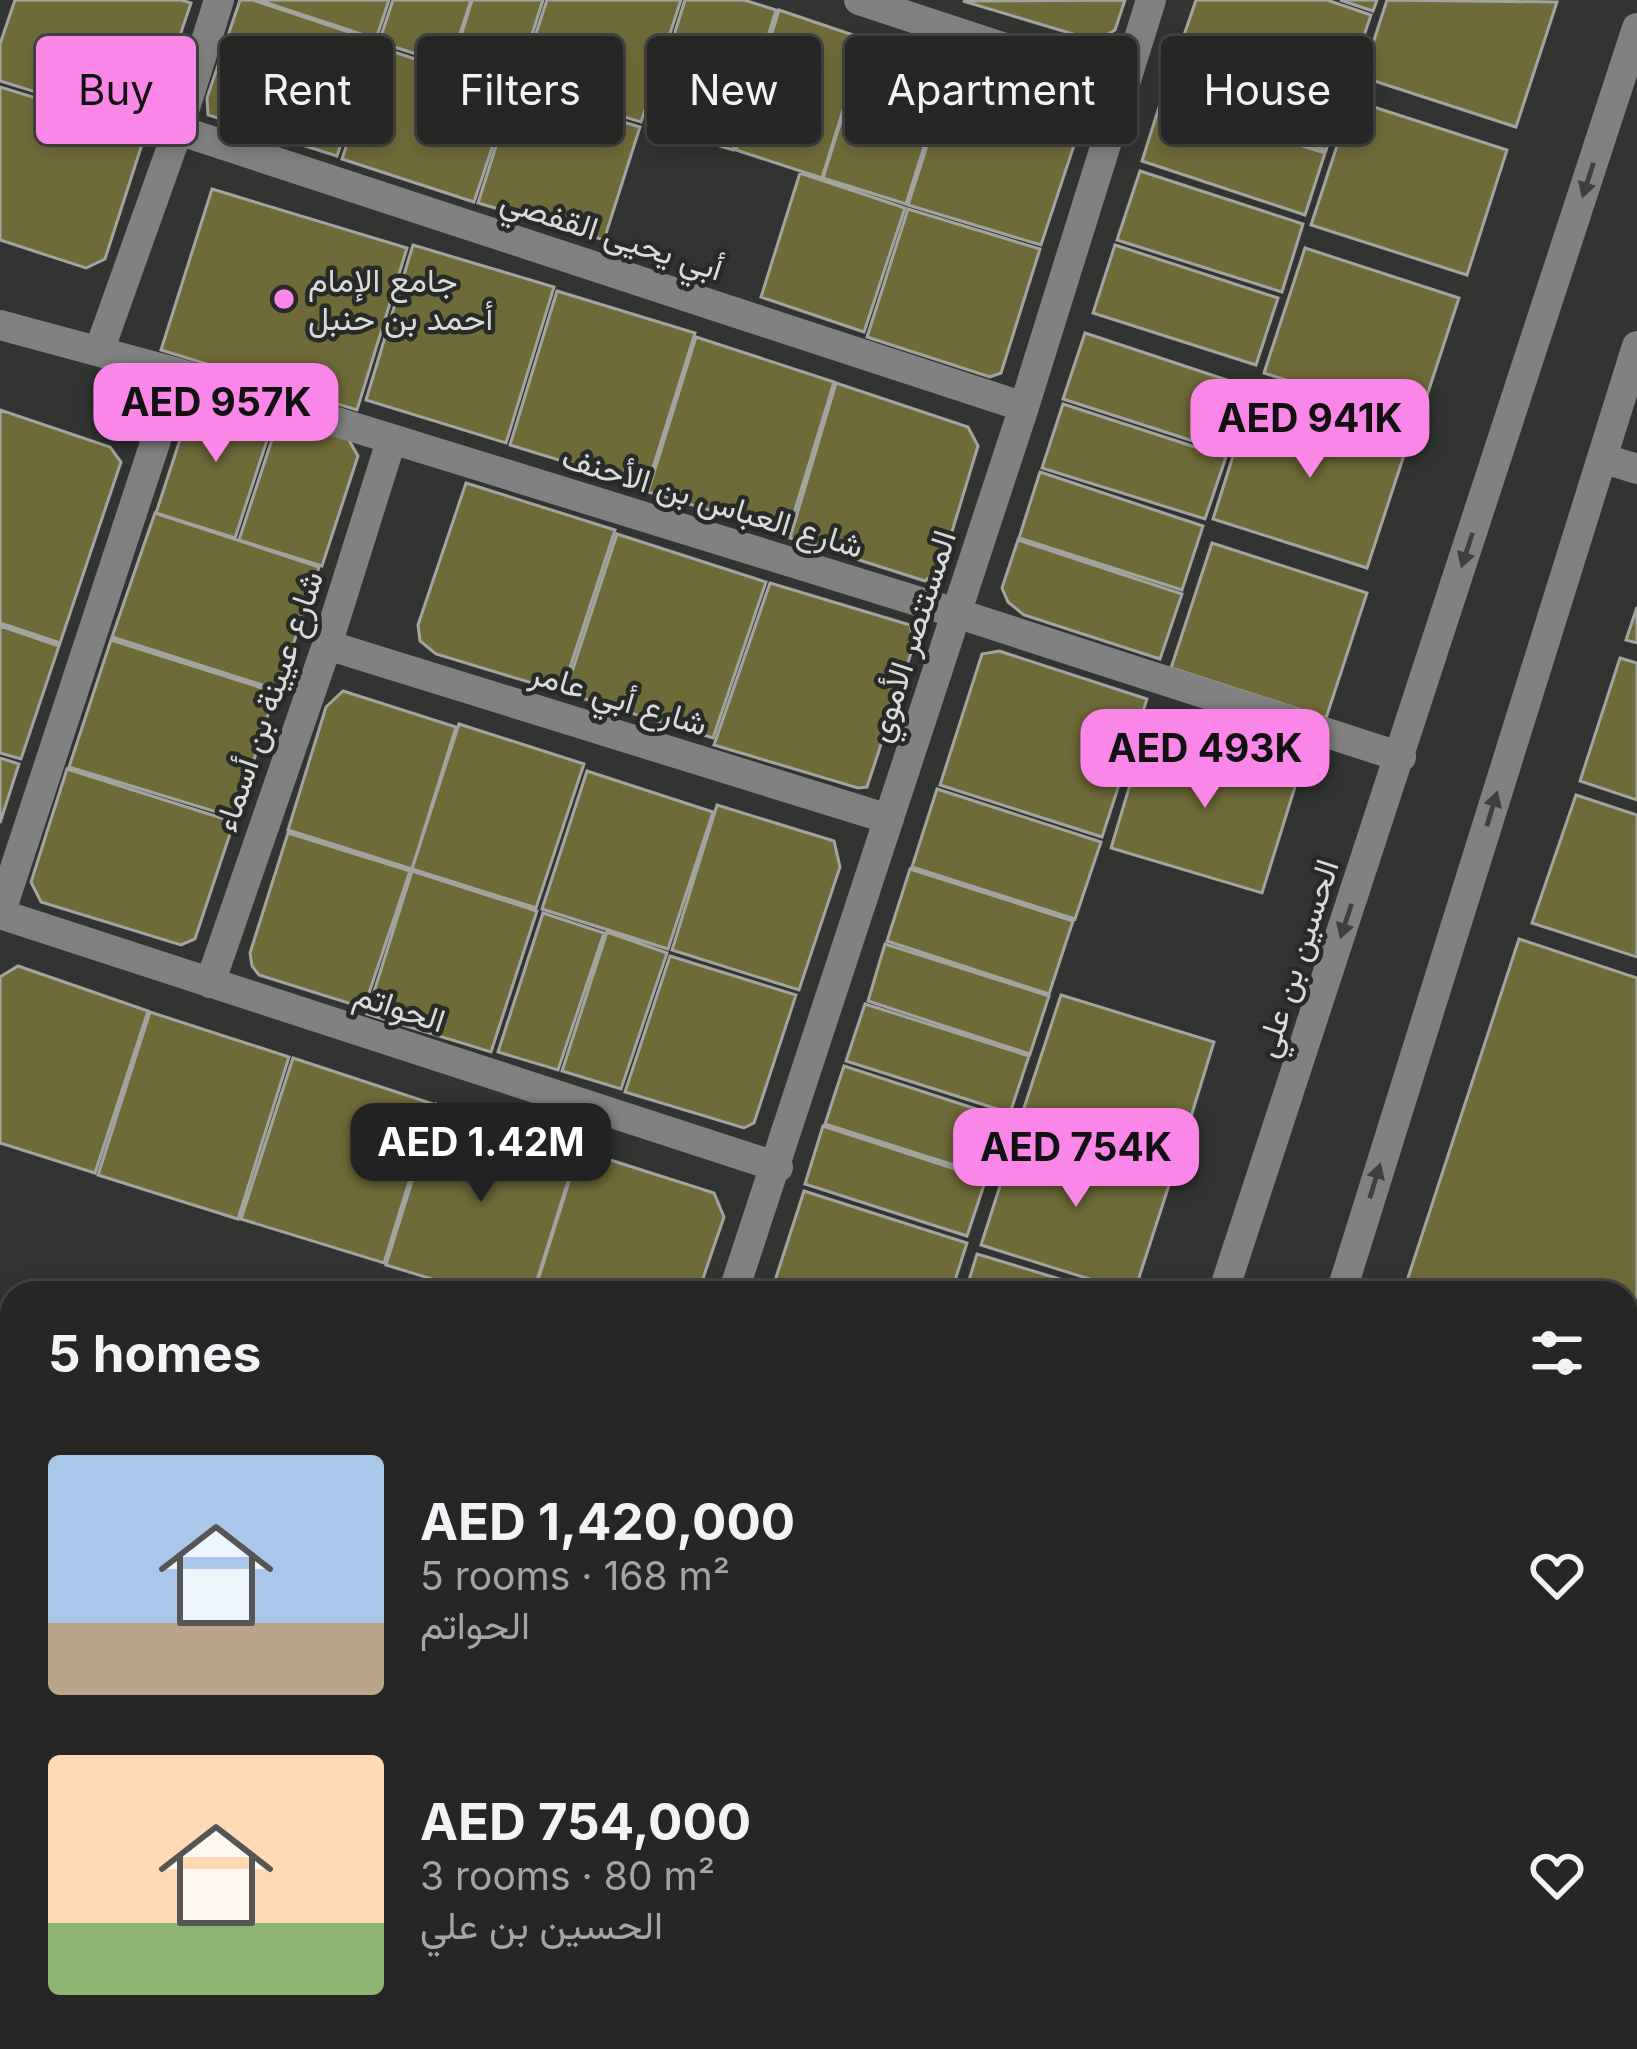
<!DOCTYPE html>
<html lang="en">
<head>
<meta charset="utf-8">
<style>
	body { margin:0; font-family:Inter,Vazirmatn,sans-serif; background:#2e2f2d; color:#f1f3f6; height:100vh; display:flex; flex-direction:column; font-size:45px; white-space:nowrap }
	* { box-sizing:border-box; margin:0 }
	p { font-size:39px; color:#a4a5a7 }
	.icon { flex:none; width:66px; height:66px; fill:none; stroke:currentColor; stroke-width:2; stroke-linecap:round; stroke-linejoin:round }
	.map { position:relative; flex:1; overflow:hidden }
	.drawer { position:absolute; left:0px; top:1281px; width:1638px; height:768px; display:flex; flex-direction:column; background:#262725; border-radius:36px 36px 0 0; box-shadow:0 6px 18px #0003,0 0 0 3px #424442 }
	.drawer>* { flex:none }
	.banner { position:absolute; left:36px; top:36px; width:1566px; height:108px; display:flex; gap:24px }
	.price { position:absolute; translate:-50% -102px; padding:0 27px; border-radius:24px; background:#fa87e7; color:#111; font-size:39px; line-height:78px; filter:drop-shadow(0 3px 6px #0008) }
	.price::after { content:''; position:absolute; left:50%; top:72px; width:36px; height:27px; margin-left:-18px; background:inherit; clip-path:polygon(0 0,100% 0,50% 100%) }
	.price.selected { background:#222; color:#fff }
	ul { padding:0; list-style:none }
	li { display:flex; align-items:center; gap:36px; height:300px; padding:0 48px }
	li span { display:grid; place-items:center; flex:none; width:336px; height:240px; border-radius:12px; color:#555 }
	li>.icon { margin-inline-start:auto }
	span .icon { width:144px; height:144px; fill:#fffc; stroke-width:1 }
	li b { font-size:51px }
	h2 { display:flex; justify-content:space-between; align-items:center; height:144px; padding:0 48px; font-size:51px }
	.chip { padding:0 42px; border-radius:12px; background:#262725; box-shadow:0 6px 18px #0003,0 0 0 3px #424442; font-size:42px; line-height:108px }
	.chip.selected { background:#fa87e7; color:#111 }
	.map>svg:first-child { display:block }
	.building { fill:#6f6b39; stroke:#a3a39f; stroke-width:3 }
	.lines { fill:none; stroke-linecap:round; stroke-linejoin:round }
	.minor { stroke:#808281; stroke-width:30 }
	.major { stroke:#cdd1d0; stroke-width:30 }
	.oneway { fill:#3e403e }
	.poi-dot { fill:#fa87e7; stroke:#282a27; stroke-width:4.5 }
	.labels { text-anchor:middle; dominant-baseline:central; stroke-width:9; stroke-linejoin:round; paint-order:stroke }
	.street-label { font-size:33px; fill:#d9dbd9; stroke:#282a27 }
	.poi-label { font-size:33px; fill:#d9dbd9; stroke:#282a27; text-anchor:start }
</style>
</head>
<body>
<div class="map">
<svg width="1637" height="2049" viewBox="0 0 1637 2049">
	<rect width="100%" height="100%" fill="#323431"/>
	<path class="building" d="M15,0H181L191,3L149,127L0,81V44Z
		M240,0H253L376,41L337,156L208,115L207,98Z
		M258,0H389L376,39Z
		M393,0H471L450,65L379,42Z
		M472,0H543L515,88L451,68Z
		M547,0H681L641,122L519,85Z
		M685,0H744L776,10L733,150L646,124Z
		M1125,0L1115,30L1096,41L963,1Z
		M1196,0H1327L1371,15L1346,89L1184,35Z
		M1340,0H1377L1373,11Z
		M1387,0L1557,2L1516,127L1362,77Z
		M779,10L865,39L822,178L736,150Z
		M867,38L950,64L906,204L823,178Z
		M1182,39L1346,91L1326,150L1162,97Z
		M379,47L511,91L474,202L342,159Z
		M952,68L1078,110L1082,121L1041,245L908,205Z
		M0,87L146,132L105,259L86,268L0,240Z
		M514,89L640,127L604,240L478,203Z
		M1352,100L1507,150L1467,275L1311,225Z
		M1161,101L1325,153L1305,215L1142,161Z
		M1140,171L1303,224L1282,292L1117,240Z
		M800,173L905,208L864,332L761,297Z
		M212,189L407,248L357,410L161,350Z
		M908,209L1040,249L1001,373L990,377L867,337Z
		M413,245L554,287L506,443L366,400Z
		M1115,245L1278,298L1256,365L1093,313Z
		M1305,248L1459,298L1418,423L1264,373Z
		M557,291L695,333L647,487L510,445Z
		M1085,333L1248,387L1227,452L1063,399Z
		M696,337L834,382L788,533L648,492Z
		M836,383L968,427L978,446L941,568L925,581L790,538Z
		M1253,393L1408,443L1367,568L1213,519Z
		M212,395L275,416L235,538L156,513L192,403Z
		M1063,404L1226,457L1205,519L1042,468Z
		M0,410L110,447L121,462L60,643L0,623Z
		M280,415L346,435L358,456L322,566L239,540Z
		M1040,472L1203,526L1182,590L1019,538Z
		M466,483L615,530L562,692L436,654L420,641L418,625Z
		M155,513L319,567L278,690L112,637Z
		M617,534L766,582L713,738L565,693Z
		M1018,540L1182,594L1160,659L1024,615L1008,602L1002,588Z
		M1212,543L1367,593L1326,718L1171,668Z
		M770,583L910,625L914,644L867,787L858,788L714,745Z
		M1637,607V643L1626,640Z
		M0,626L59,646L21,759L0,753Z
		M111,640L275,692L236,818L69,767Z
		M999,651L1147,699L1102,837L940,785L982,654Z
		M1620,658L1637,663V800L1580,781Z
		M343,691L456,727L412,869L288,830L326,707Z
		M459,724L584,764L536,908L412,869Z
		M1147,728L1299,774L1262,893L1111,848Z
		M0,758L19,764L0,823Z
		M67,769L234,822L195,939L181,945L41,902L31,882Z
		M587,771L713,812L668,949L542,909Z
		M937,789L1101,842L1075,919L912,867Z
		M1576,795L1637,815V957L1532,923Z
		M717,805L834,841L840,867L799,990L672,950Z
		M288,833L410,871L364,1008L259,975L252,966L250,953Z
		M910,869L1073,921L1049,994L887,941Z
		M412,871L537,911L491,1052L367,1014Z
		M543,913L604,933L558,1070L498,1052Z
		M607,932L667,953L621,1089L562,1071Z
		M1519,939L1637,978V1401L1626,1398V1293H1403Z
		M885,944L1049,996L1030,1054L868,1001Z
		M670,956L796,995L754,1123L744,1128L625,1092Z
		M18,966L148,1011L95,1173L0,1143V977Z
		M1061,995L1214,1042L1177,1162L1022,1114Z
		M865,1004L1029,1056L1010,1113L846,1061Z
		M150,1012L289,1057L238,1219L98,1175Z
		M293,1058L433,1104L384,1263L241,1219Z
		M844,1066L1007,1119L988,1176L825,1124Z
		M436,1104L578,1149L533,1293H478L386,1265Z
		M823,1126L986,1179L967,1236L805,1184Z
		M1019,1127L1172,1176L1134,1293L981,1245Z
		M579,1150L714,1193L724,1217L698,1293H534Z
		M804,1191L967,1243L951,1293H771Z
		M977,1254L1106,1293H965Z
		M1637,1621V1882L1626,1878V1654Z
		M48,2037H245L288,2049H47Z
		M465,2037H520L559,2049H461Z"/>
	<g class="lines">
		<path class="minor" d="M859,0L1123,87
			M178,130L1024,407
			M0,325L178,373L956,613L1401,757
			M99,351L178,130L219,0
			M1602,458L1637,469
			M327,645L889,819
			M0,914L778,1167
			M0,914L178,373
			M210,983L327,645L391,441
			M733,1293L1024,407L1151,0
			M1223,1293L1637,28
			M1341,1293L1637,346
			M1626,1445L1637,1448
			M0,1492L12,1496
			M0,1742L12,1746
			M0,1892L12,1859
			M1626,1941L1637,1945
			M1626,2031L1637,2035
			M851,2037L864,2049
			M885,2037L920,2049"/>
		<path class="major" d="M0,1596L12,1601
			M0,1672L12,1676
			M1071,2037L1106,2049
			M1291,2037L1326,2049"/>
	</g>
	<defs><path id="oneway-solid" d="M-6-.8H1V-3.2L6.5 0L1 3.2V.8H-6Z" transform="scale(3)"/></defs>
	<g class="oneway">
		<use href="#oneway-solid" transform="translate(1588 180) rotate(108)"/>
		<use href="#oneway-solid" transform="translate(1467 550) rotate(108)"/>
		<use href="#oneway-solid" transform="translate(1492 809) rotate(-73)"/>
		<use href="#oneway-solid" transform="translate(1346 921) rotate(108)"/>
		<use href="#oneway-solid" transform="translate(1375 1181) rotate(-73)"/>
	</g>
	<circle class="poi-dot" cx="284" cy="299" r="12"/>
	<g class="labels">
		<g class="street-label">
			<text transform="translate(612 234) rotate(18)">أبي يحيى القفصي</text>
			<text transform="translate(713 501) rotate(17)">شارع العباس بن الأحنف</text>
			<text transform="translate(911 636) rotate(-72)">المستنصر الأموي</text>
			<text transform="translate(619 698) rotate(17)">شارع أبي عامر</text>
			<text transform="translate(268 701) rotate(-71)">شارع عيينة بن أسماء</text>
			<text transform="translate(1296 958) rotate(-72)">الحسين بن علي</text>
			<text transform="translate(400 1007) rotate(18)">الحواتم</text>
		</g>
		<g class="poi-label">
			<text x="308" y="280">جامع الإمام<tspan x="308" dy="38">أحمد بن حنبل</tspan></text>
		</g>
	</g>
</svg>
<b class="price" style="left:216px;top:465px">AED 957K</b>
<b class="price" style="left:1310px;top:481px">AED 941K</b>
<b class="price" style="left:1205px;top:811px">AED 493K</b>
<b class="price selected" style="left:481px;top:1205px">AED 1.42M</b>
<b class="price" style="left:1076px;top:1210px">AED 754K</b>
<div class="banner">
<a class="chip selected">Buy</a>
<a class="chip">Rent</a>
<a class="chip">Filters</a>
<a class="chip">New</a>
<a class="chip">Apartment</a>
<a class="chip">House</a>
</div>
<section class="drawer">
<h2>5 homes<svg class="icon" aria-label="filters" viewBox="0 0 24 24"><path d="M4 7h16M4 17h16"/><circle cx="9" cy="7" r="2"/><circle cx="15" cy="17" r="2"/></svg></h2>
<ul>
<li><span style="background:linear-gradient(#a9c7e8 70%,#b9a48a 0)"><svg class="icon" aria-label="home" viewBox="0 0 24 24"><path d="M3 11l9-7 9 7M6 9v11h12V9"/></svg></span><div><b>AED 1,420,000</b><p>5 rooms · 168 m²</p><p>الحواتم</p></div><svg class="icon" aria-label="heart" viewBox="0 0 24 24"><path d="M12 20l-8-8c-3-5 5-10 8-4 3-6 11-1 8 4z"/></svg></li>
<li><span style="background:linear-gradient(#ffd9b3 70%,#8fb573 0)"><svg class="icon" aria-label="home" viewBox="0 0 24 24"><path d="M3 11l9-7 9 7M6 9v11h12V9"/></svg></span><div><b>AED 754,000</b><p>3 rooms · 80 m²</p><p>الحسين بن علي</p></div><svg class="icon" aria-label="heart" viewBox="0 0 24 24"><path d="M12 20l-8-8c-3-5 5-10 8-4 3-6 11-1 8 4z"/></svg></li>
</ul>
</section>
</div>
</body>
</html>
